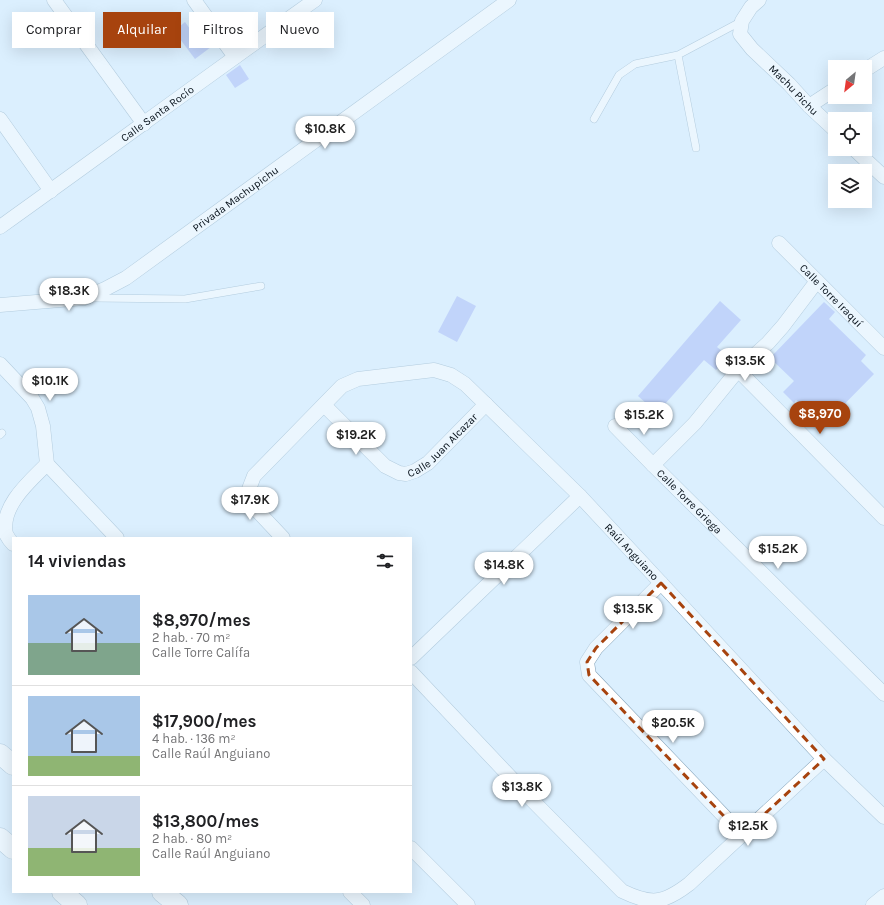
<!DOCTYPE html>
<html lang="es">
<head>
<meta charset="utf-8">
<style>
	body { margin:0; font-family:Karla,sans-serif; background:#f6f6f6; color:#202124; height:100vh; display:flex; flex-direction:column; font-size:15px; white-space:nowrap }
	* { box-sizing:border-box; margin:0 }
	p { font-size:13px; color:#757577 }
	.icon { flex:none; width:22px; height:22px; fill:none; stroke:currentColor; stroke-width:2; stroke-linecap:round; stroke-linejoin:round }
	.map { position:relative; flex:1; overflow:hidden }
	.panel { position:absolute; left:12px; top:537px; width:400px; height:356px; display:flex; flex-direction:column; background:#fff; border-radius:0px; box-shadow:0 4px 16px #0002 }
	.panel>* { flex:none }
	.hud { position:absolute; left:12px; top:12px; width:400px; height:36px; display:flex; gap:8px }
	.needle { width:26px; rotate:209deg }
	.fabs { position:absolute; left:828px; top:60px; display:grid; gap:8px }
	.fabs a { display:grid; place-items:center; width:44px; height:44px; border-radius:0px; background:#fff; box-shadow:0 4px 16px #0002; font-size:20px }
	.price { position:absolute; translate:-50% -34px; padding:0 9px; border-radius:14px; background:#fff; color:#222; font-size:13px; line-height:26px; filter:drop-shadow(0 1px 2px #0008) }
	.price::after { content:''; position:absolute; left:50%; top:24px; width:12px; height:9px; margin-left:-6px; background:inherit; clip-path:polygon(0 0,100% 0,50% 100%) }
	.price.on { background:#a7430e; color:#fff }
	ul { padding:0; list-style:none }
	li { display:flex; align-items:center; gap:12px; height:100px; padding:0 16px }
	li+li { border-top:1px solid #e0e0e0 }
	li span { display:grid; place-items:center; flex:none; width:112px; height:80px; border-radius:0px; color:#555 }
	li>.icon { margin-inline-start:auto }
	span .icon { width:48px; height:48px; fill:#fffc; stroke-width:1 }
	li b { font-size:17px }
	h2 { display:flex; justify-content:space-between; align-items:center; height:48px; padding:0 16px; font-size:17px }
	.chip { padding:0 14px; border-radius:0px; background:#fff; box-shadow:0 4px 16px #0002; font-size:14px; line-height:36px }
	.chip.on { background:#a7430e; color:#fff }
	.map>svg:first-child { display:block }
	.building { fill:#a3b4f7 }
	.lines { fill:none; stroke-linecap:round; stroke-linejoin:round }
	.lane-casing { stroke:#84a3ba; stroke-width:8 }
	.street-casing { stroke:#84a3ba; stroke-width:15 }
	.secondary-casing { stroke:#84a3ba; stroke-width:21 }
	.lane { stroke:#fff; stroke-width:7 }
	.street { stroke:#fff; stroke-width:14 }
	.secondary { stroke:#fff; stroke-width:20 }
	.marked { fill:none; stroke:#a7430e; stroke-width:3; stroke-dasharray:8 5; stroke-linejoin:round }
	.labels { text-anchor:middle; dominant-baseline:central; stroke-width:4; stroke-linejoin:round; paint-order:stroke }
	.street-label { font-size:11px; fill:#040e17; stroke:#dbeffe }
</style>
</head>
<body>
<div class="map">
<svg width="884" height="905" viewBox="0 0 884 905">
	<rect width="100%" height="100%" fill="#dbeffe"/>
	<path class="building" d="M185,22L190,29L199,22L215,44L195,59L174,31Z
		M240,65L249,79L235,88L226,75Z
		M457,296L476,306L457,342L438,332Z
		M720,301L741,320L717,347L728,356L716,370L704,360L657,413L638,396Z
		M824,302L835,312L829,319L866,355L861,361L874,374L823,426L796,400L794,403L783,392L794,381L770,358Z"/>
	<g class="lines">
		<g class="lane-casing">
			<path id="lane" d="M594,119L619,75L635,64L678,55
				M696,148L678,55L742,21
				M94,298L185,299L261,286
				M0,435L2,433"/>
		</g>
		<g class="street-casing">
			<g id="street">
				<path d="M54,0L144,124"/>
				<path d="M194,0L235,57"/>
				<path id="s1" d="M759,0L751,7L742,21L740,34L752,49L789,84L809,106L835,130"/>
				<path d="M865,70L884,58"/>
				<path d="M809,106L835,89"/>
				<path d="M0,119L51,191"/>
				<path d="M854,149L884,177"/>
				<path id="s2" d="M0,227C105,152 209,75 315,0"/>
				<path id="s3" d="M779,243L884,348"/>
				<path id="s4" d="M0,305L84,298L105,289L126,278L509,0"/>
				<path d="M0,364L32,398L38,408L43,426L47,464L117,538"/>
				<path d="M738,370L884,518"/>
				<path id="s5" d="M324,405L385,466L399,473L406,474L415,471L428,463L486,404"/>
				<path id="s6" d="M615,426L653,465L884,694"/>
				<path d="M653,465L695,423L738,370L768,343L783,326L817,281"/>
				<path id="s7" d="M283,538L250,503L249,489L254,476L342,386L358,379L434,370L451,375L465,384L580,496L661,583L824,759L884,817"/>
				<path d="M13,544C10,541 8,538 6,534C0,506 30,481 47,464"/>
				<path d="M661,583L596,648L587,662L589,675L742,835"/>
				<path d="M411,658L580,496"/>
				<path d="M411,672L529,797L622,891C651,905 663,904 689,884L824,759"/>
				<path d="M411,848L468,905"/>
				<path d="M350,892L363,905"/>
				<path d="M873,905L884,896"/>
			</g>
		</g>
		<g class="secondary-casing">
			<path id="secondary" d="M0,754L13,765
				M0,838L13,849
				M62,892L77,905
				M162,892L178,905"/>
		</g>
		<use href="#lane" class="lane"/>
		<use href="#street" class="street"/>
		<use href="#secondary" class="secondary"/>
	</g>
	<path d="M0 0H884V905H0ZM661,583L824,759L742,835L589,675L587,662L596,648Z" fill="#dbeffe" fill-opacity=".55" fill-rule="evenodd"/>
	<path class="marked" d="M661,583L824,759L742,835L589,675L587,662L596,648Z"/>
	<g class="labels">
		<g class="street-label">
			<text stroke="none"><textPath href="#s1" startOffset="118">Machu Pichu</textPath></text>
			<text stroke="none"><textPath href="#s2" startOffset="194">Calle Santa Rocío</textPath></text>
			<text stroke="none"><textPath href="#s4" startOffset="266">Privada Machupichu</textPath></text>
			<text stroke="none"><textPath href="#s3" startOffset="74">Calle Torre Iraquí</textPath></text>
			<text stroke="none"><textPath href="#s5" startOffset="156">Calle Juan Alcazar</textPath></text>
			<text stroke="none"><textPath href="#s6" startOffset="106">Calle Torre Griega</textPath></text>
			<text stroke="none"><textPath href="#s7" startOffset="567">Raúl Anguiano</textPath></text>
		</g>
	</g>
</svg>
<div class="fabs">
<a><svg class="needle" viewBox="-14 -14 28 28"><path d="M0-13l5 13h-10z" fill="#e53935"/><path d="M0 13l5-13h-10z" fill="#757577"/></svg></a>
<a><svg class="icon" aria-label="locate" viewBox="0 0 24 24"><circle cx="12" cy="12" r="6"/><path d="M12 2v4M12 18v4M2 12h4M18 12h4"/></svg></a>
<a><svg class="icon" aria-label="layers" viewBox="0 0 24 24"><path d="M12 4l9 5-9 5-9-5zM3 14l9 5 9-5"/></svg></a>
</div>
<b class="price" style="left:325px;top:150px">$10.8K</b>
<b class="price" style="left:69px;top:312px">$18.3K</b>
<b class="price" style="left:745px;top:382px">$13.5K</b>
<b class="price" style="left:50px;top:402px">$10.1K</b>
<b class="price on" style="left:820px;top:435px">$8,970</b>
<b class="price" style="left:644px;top:436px">$15.2K</b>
<b class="price" style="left:356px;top:456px">$19.2K</b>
<b class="price" style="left:250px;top:521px">$17.9K</b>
<b class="price" style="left:778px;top:570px">$15.2K</b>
<b class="price" style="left:504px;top:586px">$14.8K</b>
<b class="price" style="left:633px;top:630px">$13.5K</b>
<b class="price" style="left:673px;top:744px">$20.5K</b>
<b class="price" style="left:522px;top:808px">$13.8K</b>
<b class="price" style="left:748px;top:847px">$12.5K</b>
<div class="hud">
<a class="chip">Comprar</a>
<a class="chip on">Alquilar</a>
<a class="chip">Filtros</a>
<a class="chip">Nuevo</a>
</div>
<section class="panel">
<h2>14 viviendas<svg class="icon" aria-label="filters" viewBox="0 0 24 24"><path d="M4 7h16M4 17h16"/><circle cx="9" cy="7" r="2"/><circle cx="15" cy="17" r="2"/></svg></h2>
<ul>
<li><span style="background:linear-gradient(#a9c7e8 60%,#7fa58c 0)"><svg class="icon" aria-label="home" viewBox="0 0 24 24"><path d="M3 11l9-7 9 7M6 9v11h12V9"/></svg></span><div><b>$8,970/mes</b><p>2 hab. · 70 m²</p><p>Calle Torre Calífa</p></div></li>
<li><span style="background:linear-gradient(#a9c7e8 75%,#8fb573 0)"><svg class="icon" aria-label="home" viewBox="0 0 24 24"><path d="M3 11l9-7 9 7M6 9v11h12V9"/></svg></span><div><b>$17,900/mes</b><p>4 hab. · 136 m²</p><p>Calle Raúl Anguiano</p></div></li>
<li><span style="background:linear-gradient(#c9d6e8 65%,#8fb573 0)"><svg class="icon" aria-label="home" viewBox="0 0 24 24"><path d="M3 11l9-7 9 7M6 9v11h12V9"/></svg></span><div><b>$13,800/mes</b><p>2 hab. · 80 m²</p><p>Calle Raúl Anguiano</p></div></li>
</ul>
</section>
</div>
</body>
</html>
